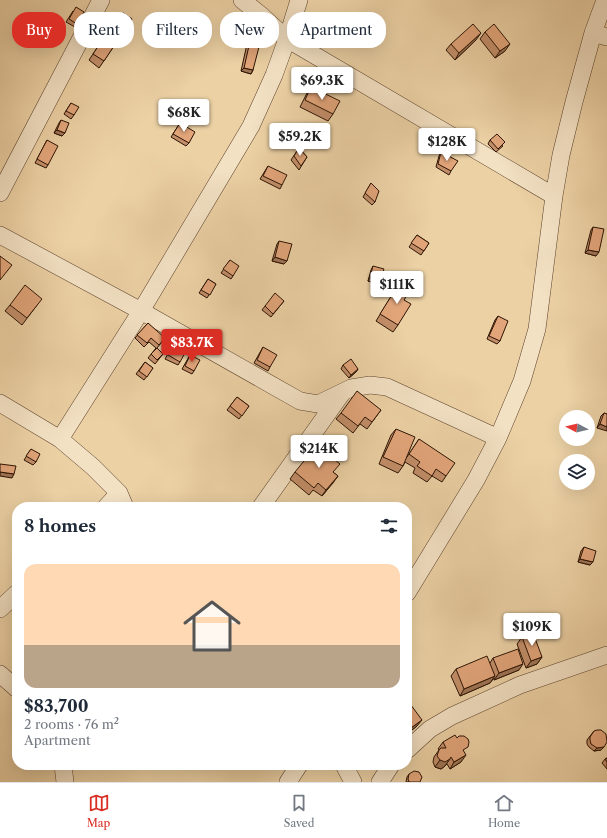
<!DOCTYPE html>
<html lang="en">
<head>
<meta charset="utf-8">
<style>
	body { margin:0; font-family:"Libre Caslon Text",serif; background:#f2f2f3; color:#1f2937; height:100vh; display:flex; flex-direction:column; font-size:15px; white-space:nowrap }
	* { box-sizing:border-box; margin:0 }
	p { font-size:13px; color:#747a83 }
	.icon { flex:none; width:22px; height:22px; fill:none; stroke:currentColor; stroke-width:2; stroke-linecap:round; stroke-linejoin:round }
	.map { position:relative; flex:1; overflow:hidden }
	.details { position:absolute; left:12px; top:502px; width:400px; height:268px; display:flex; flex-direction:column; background:#fff; border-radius:16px; box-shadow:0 4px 16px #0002 }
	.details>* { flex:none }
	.guide { position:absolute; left:12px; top:12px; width:400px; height:36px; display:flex; gap:8px }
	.needle { width:26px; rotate:277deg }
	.fabs { position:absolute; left:559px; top:410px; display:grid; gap:8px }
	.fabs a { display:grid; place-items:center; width:36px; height:36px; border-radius:50%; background:#fff; box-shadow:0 4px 16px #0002; font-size:20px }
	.price { position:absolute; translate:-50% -34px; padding:0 9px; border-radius:4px; background:#fff; color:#222; font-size:13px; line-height:26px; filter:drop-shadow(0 1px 2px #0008) }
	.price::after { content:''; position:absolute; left:50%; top:24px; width:12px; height:9px; margin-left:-6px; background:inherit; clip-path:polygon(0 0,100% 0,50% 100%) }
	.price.selected { background:#d93025; color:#fff }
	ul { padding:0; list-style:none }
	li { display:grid; align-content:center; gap:8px; height:212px; padding:0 12px }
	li+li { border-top:1px solid #e0e1e3 }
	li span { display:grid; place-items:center; height:124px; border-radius:12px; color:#555 }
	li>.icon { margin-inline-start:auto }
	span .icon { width:72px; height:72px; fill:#fffc; stroke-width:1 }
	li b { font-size:17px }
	h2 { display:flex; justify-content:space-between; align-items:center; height:48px; padding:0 12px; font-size:17px }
	.pill { padding:0 14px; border-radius:16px; background:#fff; box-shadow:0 4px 16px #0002; font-size:14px; line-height:36px }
	.pill.selected { background:#d93025; color:#fff }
	.tab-bar { display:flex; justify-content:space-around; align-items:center; height:56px; border-top:1px solid #e0e1e3; background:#fff; font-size:11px; color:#747a83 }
	.tab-bar a { display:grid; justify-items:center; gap:2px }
	.tab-bar .selected { color:#d93025 }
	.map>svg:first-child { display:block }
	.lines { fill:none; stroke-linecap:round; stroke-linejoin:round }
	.minor-casing { stroke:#5c422c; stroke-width:18 }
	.minor { stroke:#f3e1c4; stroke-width:17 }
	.wall { fill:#c28e69; stroke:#2c1303 }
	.shaded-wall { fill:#9e7455; stroke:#2c1303 }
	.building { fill:#e2a57a; stroke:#2c1303 }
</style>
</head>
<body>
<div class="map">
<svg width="607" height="782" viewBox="0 0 607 782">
	<rect width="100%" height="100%" fill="#ecd1a5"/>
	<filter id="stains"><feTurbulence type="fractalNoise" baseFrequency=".005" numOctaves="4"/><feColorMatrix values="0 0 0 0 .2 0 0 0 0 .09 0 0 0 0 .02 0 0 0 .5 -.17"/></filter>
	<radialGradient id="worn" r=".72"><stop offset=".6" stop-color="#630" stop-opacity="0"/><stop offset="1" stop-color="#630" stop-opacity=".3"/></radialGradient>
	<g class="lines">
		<g class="minor-casing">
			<path id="minor" d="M242,0L262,16L287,39L554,196
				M593,33L607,37
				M0,193L101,0
				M0,235L141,311L300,401L318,404L351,388L370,385L387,387L498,438
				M0,403L60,439L93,467L119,493L125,507
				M60,439L141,311L251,126L274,75L287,39L299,0
				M106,507L119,493
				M261,507L342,393
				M407,593L476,480L498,438L522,381L537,329L554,196L561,155L574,102L593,33L605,0
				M0,609L17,593
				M0,674L17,689
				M407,750L430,729L452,716L520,685L607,655
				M63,765L65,782
				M344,765L353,782
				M288,782L299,765
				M380,782L391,765"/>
		</g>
		<use href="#minor" class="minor"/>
	</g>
	<path class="wall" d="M73,11L77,24L75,27L66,22Z
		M123,13L132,19L123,32L113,26Z
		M346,29L351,38L345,46L338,40Z
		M109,30L120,37L99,68L89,60Z
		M485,32L505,51L495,58L480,39Z
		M476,40L455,60L446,50L451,44Z
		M250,41L253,70L251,74L241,71L247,44Z
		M311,87L333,114L328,121L300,107L307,93Z
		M71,103L74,115L71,119L64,114Z
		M61,120L62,136L54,133L59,123Z
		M180,123L189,143L186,146L171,137Z
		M47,140L48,165L46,168L35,163Z
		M490,140L503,146L496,152L488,144Z
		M299,148L307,157L299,170L291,160Z
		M441,152L451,171L449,175L436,167L439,156Z
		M268,166L282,185L280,189L260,179Z
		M371,183L375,202L372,205L363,197Z
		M593,227L596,256L585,253L591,230Z
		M417,235L429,243L421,255L409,247Z
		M279,241L287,261L284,264L272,261L277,244Z
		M230,260L233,276L231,279L221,273Z
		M373,266L378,284L368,281L371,270Z
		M208,279L216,284L207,298L199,293Z
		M400,282L404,300L398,325L393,332L376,321Z
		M284,301L271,317L262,310L265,306Z
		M10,305H37L22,325L5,311Z
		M498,316L500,341L497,344L487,339L495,320Z
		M148,323L162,342L157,348L163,354L155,364L148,358L156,348L149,342L144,347L135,338Z
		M172,347L180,362L178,365L165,359Z
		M263,347L270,367L268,371L254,363Z
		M190,355L194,371L192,374L182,369Z
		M145,362L153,368L144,380L136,374Z
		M343,365L358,369L356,372L349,378L341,369Z
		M237,397L249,406L239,419L227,410Z
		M381,410L367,429L360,424L353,433L336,419L341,413Z
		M604,413L607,414L597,428L601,416Z
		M396,429L407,457L419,439L446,476L442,482L432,476L427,482L413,473L415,468L405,462L403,466L398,473L379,464L391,435Z
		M31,449L36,462L33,465L24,460Z
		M295,472L334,473L338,476L322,496L313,490L309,495L290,479Z
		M584,547L590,565L578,562L581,551Z
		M522,637L542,657L537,664L526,668L517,644Z
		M493,658L519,670L494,680V678L490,683L460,696L451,676L456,669L490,663Z
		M407,702L417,726L407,734Z
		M17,713V725L15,724L14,720Z
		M594,731L601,750L594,751L589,747L587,744V740Z
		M443,742L464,752L461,762L450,769L447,764L445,766L441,769L435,767L433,762L434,757L439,750L438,749Z
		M607,758V769L602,763L605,759Z
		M409,774L420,782H406L407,777Z"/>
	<path class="shaded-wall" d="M481,33L476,40L455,60L459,53Z
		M510,44L505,51L495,58L500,51Z
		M244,68L253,70L251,74L241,71Z
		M57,130L65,133L62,136L54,133Z
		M588,250L599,252L596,256L585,253Z
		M275,257L287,261L284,264L272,261Z
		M370,277L380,280L378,284L368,281Z
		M358,369L356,372L349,378L351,375Z
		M600,424L607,427V431L597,428Z
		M0,472L14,474L12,478L0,476Z
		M338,476L333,483L322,496L326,490Z
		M580,559L593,562L590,565L578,562Z
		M542,657L537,664L526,668L531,661Z
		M523,664L519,670L494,680L499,673Z
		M495,676L490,683L460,696L464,689Z
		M422,720L417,726L407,734L411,728Z
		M604,747L601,750L594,751L597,748Z
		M466,755L461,762L450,769L454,762Z
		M450,759L445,766L441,769L435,767L440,760Z"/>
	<path class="building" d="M76,7L84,12L77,24L69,19Z
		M123,13L132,19L125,29L116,23Z
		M473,24L481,33L459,53L451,44Z
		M494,24L510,44L500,51L485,32Z
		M346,29L353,35L347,42L340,36Z
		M109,30L120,37L104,61L93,54Z
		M250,41L260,43L253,70L244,68Z
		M311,87L340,101L333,114L305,100Z
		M71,103L79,107L74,115L66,111Z
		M61,120L69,123L65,133L57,130Z
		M180,123L195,132L189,143L173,134Z
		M497,134L505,142L498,149L490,140Z
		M47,140L58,146L48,165L37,159Z
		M299,148L307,157L301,166L294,156Z
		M441,152L458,161L451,171L438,164Z
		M268,166L287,175L282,185L263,176Z
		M371,183L379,191L375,202L365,193Z
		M593,227L604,229L599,252L588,250Z
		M417,235L429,243L424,251L411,243Z
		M279,241L292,244L287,261L275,257Z
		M0,256L12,265L0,280Z
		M230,260L239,266L233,276L223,269Z
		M373,266L384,269L380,280L370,277Z
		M208,279L216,284L210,295L201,290Z
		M400,282L411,289L404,300L411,304L398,325L380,314Z
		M25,285L42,299L27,318L10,305Z
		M275,293L284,301L273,314L265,306Z
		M498,316L508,321L500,341L489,336Z
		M148,323L165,338L159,345L151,338L147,343L137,335Z
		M172,347L185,353L180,362L168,355Z
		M263,347L277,355L270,367L257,360Z
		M157,348L163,354L157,360L151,354Z
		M190,355L200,360L194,371L185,366Z
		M351,359L358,369L351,375L343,365Z
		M145,362L153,368L147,377L139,371Z
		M357,391L381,410L372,422L365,417L358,426L341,413Z
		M237,397L249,406L242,416L230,406Z
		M604,413L607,414V427L600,424Z
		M396,429L415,437L403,466L383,457Z
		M419,439L455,463L446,476L436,469L432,476L417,466L420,462L409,454Z
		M317,445L340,464L333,472L338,476L326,490L318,483L314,488L295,472Z
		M31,449L40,454L36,462L26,456Z
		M0,464L16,466L14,474L0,472Z
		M584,547L596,551L593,562L580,559Z
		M533,633L542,657L531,661L522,637Z
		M518,649L523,664L499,673L493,658Z
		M487,656L495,676L464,689L456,669Z
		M408,701L422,720L411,728L407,723V702Z
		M597,730H601L606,734L607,742L604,747L597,748L591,744L590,740V737L594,731Z
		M455,735L457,738L459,736H464L468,739L469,742L468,747L463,750L466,755L454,762L451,757L450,759L445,762L440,760L437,756L439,750L441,748H446L443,742Z
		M607,758V762L605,759Z
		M414,771L419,772L422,777L420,782H409L408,779L409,774Z"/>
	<rect width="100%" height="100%" filter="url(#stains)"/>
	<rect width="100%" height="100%" fill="url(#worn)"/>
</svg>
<div class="fabs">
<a><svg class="needle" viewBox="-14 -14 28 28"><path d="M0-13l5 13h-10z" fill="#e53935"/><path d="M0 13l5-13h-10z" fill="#747a83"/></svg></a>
<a><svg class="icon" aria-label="layers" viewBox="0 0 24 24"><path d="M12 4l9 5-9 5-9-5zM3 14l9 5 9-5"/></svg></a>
</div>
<b class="price" style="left:322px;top:101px">$69.3K</b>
<b class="price" style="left:184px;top:133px">$68K</b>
<b class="price" style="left:300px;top:157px">$59.2K</b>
<b class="price" style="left:447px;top:162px">$128K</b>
<b class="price" style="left:397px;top:305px">$111K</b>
<b class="price selected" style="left:192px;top:363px">$83.7K</b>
<b class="price" style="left:319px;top:469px">$214K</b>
<b class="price" style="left:532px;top:647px">$109K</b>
<div class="guide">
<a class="pill selected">Buy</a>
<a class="pill">Rent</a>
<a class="pill">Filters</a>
<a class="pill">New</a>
<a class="pill">Apartment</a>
</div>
<section class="details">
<h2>8 homes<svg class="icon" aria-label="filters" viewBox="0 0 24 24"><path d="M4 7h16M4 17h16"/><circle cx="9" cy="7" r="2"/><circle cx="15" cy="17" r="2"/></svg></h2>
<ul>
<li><span style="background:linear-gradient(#ffd9b3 65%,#b9a48a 0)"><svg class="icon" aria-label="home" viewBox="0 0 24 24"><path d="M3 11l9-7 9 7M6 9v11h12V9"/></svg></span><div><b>$83,700</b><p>2 rooms · 76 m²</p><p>Apartment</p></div></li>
</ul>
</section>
</div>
<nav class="tab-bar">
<a class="selected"><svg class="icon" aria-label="map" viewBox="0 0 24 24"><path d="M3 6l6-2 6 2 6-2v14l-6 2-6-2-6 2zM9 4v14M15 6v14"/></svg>Map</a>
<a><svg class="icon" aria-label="saved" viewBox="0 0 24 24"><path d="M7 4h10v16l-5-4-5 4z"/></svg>Saved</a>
<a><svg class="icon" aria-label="home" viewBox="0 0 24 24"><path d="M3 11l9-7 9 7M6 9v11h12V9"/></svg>Home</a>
</nav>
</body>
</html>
